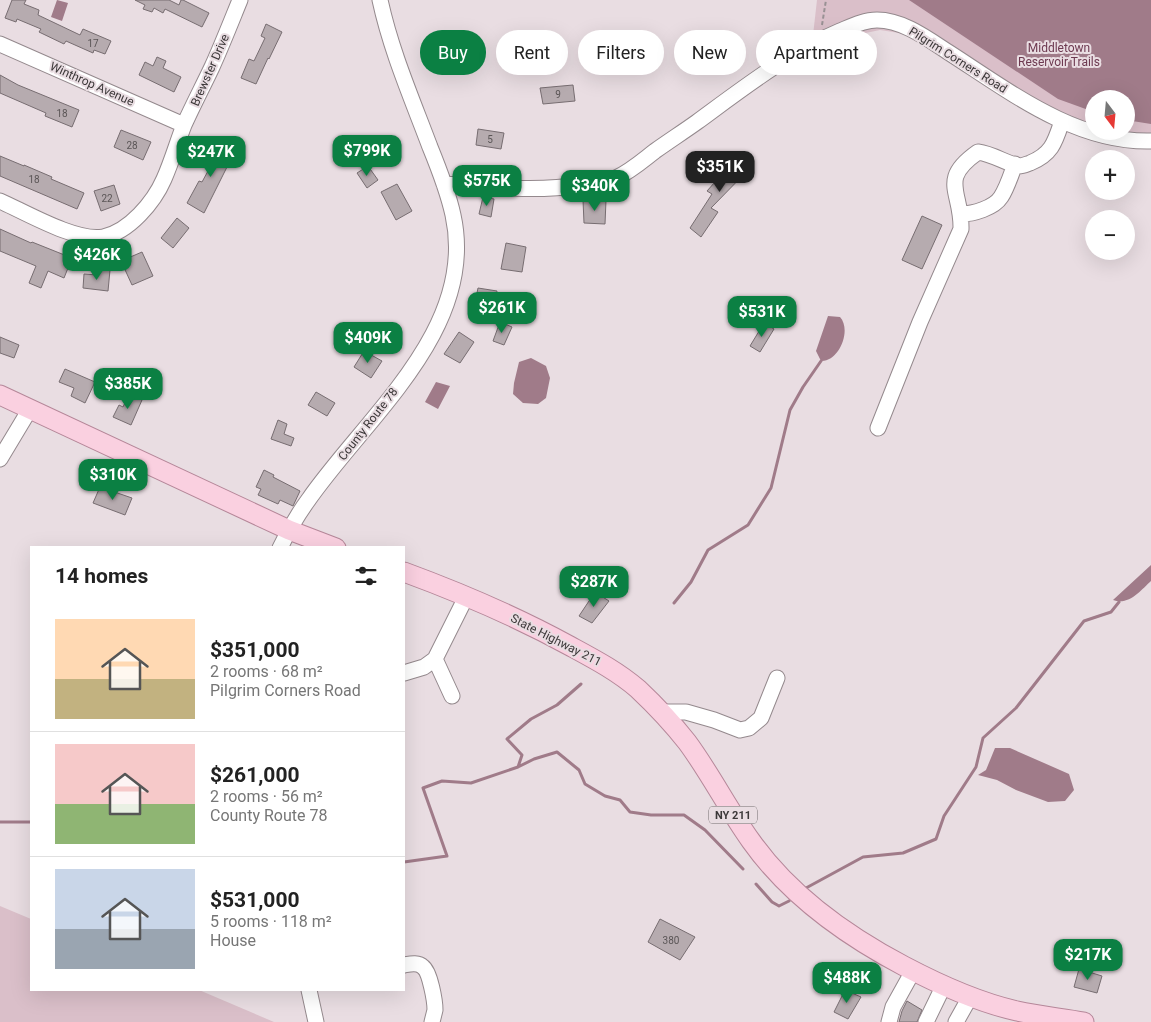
<!DOCTYPE html>
<html lang="en">
<head>
<meta charset="utf-8">
<style>
	body { margin:0; font-family:Roboto,sans-serif; background:#f2f2f2; color:#222; height:100vh; display:flex; flex-direction:column; font-size:19px; white-space:nowrap }
	* { box-sizing:border-box; margin:0 }
	p { font-size:16px; color:#767676 }
	.icon { flex:none; width:28px; height:28px; fill:none; stroke:currentColor; stroke-width:2; stroke-linecap:round; stroke-linejoin:round }
	.map { position:relative; flex:1; overflow:hidden }
	.panel { position:absolute; left:30px; top:546px; width:375px; height:445px; display:flex; flex-direction:column; background:#fff; border-radius:0px; box-shadow:0 5px 20px #0002 }
	.panel>* { flex:none }
	.guide { position:absolute; left:420px; top:30px; width:475px; height:45px; display:flex; gap:10px }
	.needle { width:32px; rotate:164deg }
	.tools { position:absolute; left:1085px; top:90px; display:grid; gap:10px }
	.tools a { display:grid; place-items:center; width:50px; height:50px; border-radius:50%; background:#fff; box-shadow:0 5px 20px #0002; font-size:25px }
	.price { position:absolute; translate:-50% -42px; padding:0 11px; border-radius:10px; background:#0b8043; color:#fff; font-size:16px; line-height:32px; filter:drop-shadow(0 1px 2px #0008) }
	.price::after { content:''; position:absolute; left:50%; top:30px; width:15px; height:11px; margin-left:-8px; background:inherit; clip-path:polygon(0 0,100% 0,50% 100%) }
	.price.current { background:#222; color:#fff }
	ul { padding:0; list-style:none }
	li { display:flex; align-items:center; gap:15px; height:125px; padding:0 25px }
	li+li { border-top:1px solid #e0e0e0 }
	li span { display:grid; place-items:center; flex:none; width:140px; height:100px; border-radius:0px; color:#555 }
	li>.icon { margin-inline-start:auto }
	span .icon { width:60px; height:60px; fill:#fffc; stroke-width:1 }
	li b { font-size:21px }
	h2 { display:flex; justify-content:space-between; align-items:center; height:60px; padding:0 25px; font-size:21px }
	.pill { padding:0 18px; border-radius:22px; background:#fff; box-shadow:0 5px 20px #0002; font-size:18px; line-height:45px }
	.pill.current { background:#0b8043; color:#fff }
	.map>svg:first-child { display:block }
	.green { fill:#dabfc9 }
	.water { fill:#a07b89 }
	.lines { fill:none; stroke-linecap:round; stroke-linejoin:round }
	.stream { stroke:#a07b89; stroke-width:3 }
	.building { fill:#b6abaf; stroke:#776d71 }
	.minor-casing { stroke:#94898d; stroke-width:17 }
	.major-casing { stroke:#b58799; stroke-width:21 }
	.path { stroke:#999194; stroke-width:2; stroke-dasharray:4 2.5; stroke-linecap:butt }
	.minor { stroke:#fff; stroke-width:15 }
	.major { stroke:#fad0e0; stroke-width:19 }
	.labels { text-anchor:middle; dominant-baseline:central; stroke-width:4; stroke-linejoin:round; paint-order:stroke }
	.number-label { font-size:10px; fill:#5a5556 }
	.shield { fill:#e9dde2; stroke:#706a6c; stroke-width:1 }
	.shield-label { font-size:11px; font-weight:bold; fill:#3c3839 }
	.park-label { font-size:12px; fill:#6d3950; stroke:#e9dde2 }
	.street-label { font-size:12px; fill:#3c3839; stroke:#e9dde2 }
</style>
</head>
<body>
<div class="map">
<svg width="1151" height="1022" viewBox="0 0 1151 1022">
	<rect width="100%" height="100%" fill="#e9dde2"/>
	<path class="green" d="M817,0H1151V136L1107,131H1126V99H1094V127L1075,121L912,35L880,30L812,44Z
		M0,906L31,919V990H199L274,1022H0Z"/>
	<path class="water" d="M57,0L68,3L62,21L51,17Z
		M909,0H1151V124L1126,120V99H1094V112L1058,99Z
		M828,316L840,317C852,330 839,362 821,361L816,351Z
		M531,358L546,366L550,378L546,398L538,404L523,403L513,394L514,383L519,362Z
		M436,382L450,386L438,409L425,402Z
		M1151,565V581C1141,590 1129,606 1113,600Z
		M995,748H1010L1069,774L1074,790L1065,801L1048,802L1016,790L997,780L978,775L986,770Z"/>
	<g class="lines">
		<path class="stream" d="M674,603L691,582L708,550L748,525L771,488L790,410L803,387L821,361
			M518,767L534,759L557,752L579,770L585,784L605,796L620,800L630,812L651,815H684L705,830L743,869
			M0,822H31
			M404,862L447,856L423,788L442,781L471,783L518,767L522,755L507,739L531,719L557,705L581,684
			M756,884L772,902L779,906L789,901
			M806,888L863,857L903,853L936,839L944,816L976,767L983,738L1016,708L1084,621L1111,612L1119,602"/>
	</g>
	<path class="building" d="M12,0H26L24,4L39,10L38,15L80,35L83,29L111,41L105,54L94,50L93,53L66,41L64,44L39,32L41,29L17,19L16,22L5,18Z
		M135,0H169L179,5L181,0H183L209,13L202,27L165,9L163,13L154,8L152,12L143,9L145,5Z
		M266,24L282,32L269,59L268,58L256,84L241,78L249,59L254,61L265,38L261,36Z
		M701,41L710,55L691,67L682,54Z
		M636,46L640,65L613,71L609,52Z
		M157,57L166,61L163,68L181,77L174,92L139,75L145,62L153,66Z
		M0,75L18,85L79,110L72,127L45,116L46,113L0,93Z
		M573,85L575,101L543,104L540,88Z
		M478,129L504,133L501,149L476,145Z
		M121,130L151,142L143,160L114,147Z
		M215,143L234,153L204,213L187,203L199,181L202,182L214,160L208,156Z
		M739,155L752,166L711,208L718,212L701,237L690,228L712,194L707,191Z
		M0,156L24,166V165L52,177L51,179L84,193L77,209L0,176Z
		M368,166L378,180L367,188L357,173Z
		M397,184L412,211L396,220L381,192Z
		M114,185L120,204L101,211L94,191Z
		M483,197L494,199L491,217L479,214Z
		M583,200H606L605,224L584,223Z
		M922,216L942,225L922,269L902,260Z
		M177,218L189,228L173,248L161,238Z
		M0,229L31,243L32,242L72,258L64,278L48,271L41,288L29,283L36,266L0,251Z
		M506,243L526,247L522,272L501,269Z
		M142,252L153,276L132,285L121,261Z
		M97,269L110,270L108,291L83,288L84,274L97,275Z
		M478,288L497,291L494,314L474,308Z
		M500,322L512,327L504,345L493,341Z
		M764,323L774,329L760,352L750,346Z
		M459,332L474,342L460,363L444,354Z
		M0,337L19,345L14,358L0,353Z
		M364,351L382,361L371,378L354,367Z
		M65,369L95,382L85,403L71,396L74,388L59,382Z
		M316,392L335,403L327,416L308,405Z
		M129,394L142,400L131,425L113,417L119,405L123,407Z
		M278,420L287,424L284,434L294,438L291,446L271,439Z
		M264,470L274,475L273,477L300,491L293,506L280,500L278,504L258,495L261,489L256,487Z
		M100,487L132,498L125,515L93,503Z
		M595,592L609,601L592,623L579,616Z
		M660,919L695,937L680,960L648,942Z
		M1079,969L1102,976L1097,993L1074,987Z
		M845,990L861,997L848,1019L834,1012Z
		M907,1001L922,1010L917,1022H899L902,1011Z"/>
	<g class="lines">
		<g class="minor-casing">
			<path id="minor" d="M0,44L184,125
				M444,184C490,187 536,192 581,185C593,183 605,182 616,178C631,171 642,161 655,151C669,141 683,132 697,122C742,89 788,53 840,31C852,26 864,20 877,20C903,20 928,39 948,52C1009,91 1075,143 1151,141
				M0,201C25,212 76,242 103,237C129,232 154,202 164,179C172,161 177,143 184,125C193,105 203,86 212,67C222,45 231,22 240,0
				M961,214C973,214 994,208 1001,197C1007,188 1011,175 1015,164
				M878,428L920,322L961,229C962,191 938,180 978,152C993,154 1005,163 1019,166C1023,166 1027,164 1030,163C1052,154 1055,142 1062,121
				M0,459L30,409
				M280,548C288,531 298,514 309,499C367,416 478,328 453,215C448,192 439,169 430,147C412,99 391,51 380,0
				M435,659L452,696
				M404,673L424,667L435,659L466,597
				M662,712H686L714,720L740,730L749,728L761,718L777,678
				M404,965C410,964 418,962 423,967C430,972 435,1001 435,1010C434,1014 433,1018 432,1022
				M309,990L316,1022
				M889,1022L893,1007L913,971
				M926,1022L943,987
				M956,1022L970,997"/>
		</g>
		<g class="major-casing">
			<path id="major" d="M0,395L289,530L336,548
				M404,572C461,593 517,617 570,646C594,659 617,671 638,689C655,705 672,723 687,742C710,773 728,809 751,841C790,896 845,935 904,966C940,985 977,1002 1017,1011C1039,1016 1062,1018 1084,1022"/>
		</g>
		<path class="path" d="M822,25L826,0"/>
		<use href="#minor" class="minor"/>
		<use href="#major" class="major"/>
	</g>
	<g class="labels">
		<g class="number-label">
			<text x="93" y="43">17</text>
			<text x="558" y="94">9</text>
			<text x="62" y="113">18</text>
			<text x="490" y="139">5</text>
			<text x="132" y="145">28</text>
			<text x="34" y="179">18</text>
			<text x="107" y="198">22</text>
			<text x="671" y="940">380</text>
		</g>
		<rect class="shield" x="709" y="806.5" width="48" height="17" rx="4"/>
		<g class="shield-label">
			<text x="733" y="815">NY 211</text>
		</g>
		<g class="park-label">
			<text x="1059" y="48">Middletown<tspan x="1059" dy="14">Reservoir Trails</tspan></text>
		</g>
		<g class="street-label">
			<text transform="translate(958 60) rotate(32)">Pilgrim Corners Road</text>
			<text transform="translate(210 70) rotate(-66)">Brewster Drive</text>
			<text transform="translate(92 84) rotate(24)">Winthrop Avenue</text>
			<text transform="translate(368 424) rotate(-52)">County Route 78</text>
			<text transform="translate(556 640) rotate(27)">State Highway 211</text>
		</g>
	</g>
</svg>
<div class="tools">
<a><svg class="needle" viewBox="-14 -14 28 28"><path d="M0-13l5 13h-10z" fill="#e53935"/><path d="M0 13l5-13h-10z" fill="#767676"/></svg></a>
<a>+</a>
<a>−</a>
</div>
<b class="price" style="left:367px;top:177px">$799K</b>
<b class="price" style="left:211px;top:178px">$247K</b>
<b class="price current" style="left:720px;top:193px">$351K</b>
<b class="price" style="left:487px;top:207px">$575K</b>
<b class="price" style="left:595px;top:212px">$340K</b>
<b class="price" style="left:97px;top:281px">$426K</b>
<b class="price" style="left:502px;top:334px">$261K</b>
<b class="price" style="left:762px;top:338px">$531K</b>
<b class="price" style="left:368px;top:364px">$409K</b>
<b class="price" style="left:128px;top:410px">$385K</b>
<b class="price" style="left:113px;top:501px">$310K</b>
<b class="price" style="left:594px;top:608px">$287K</b>
<b class="price" style="left:1088px;top:981px">$217K</b>
<b class="price" style="left:847px;top:1004px">$488K</b>
<div class="guide">
<a class="pill current">Buy</a>
<a class="pill">Rent</a>
<a class="pill">Filters</a>
<a class="pill">New</a>
<a class="pill">Apartment</a>
</div>
<section class="panel">
<h2>14 homes<svg class="icon" aria-label="filters" viewBox="0 0 24 24"><path d="M4 7h16M4 17h16"/><circle cx="9" cy="7" r="2"/><circle cx="15" cy="17" r="2"/></svg></h2>
<ul>
<li><span style="background:linear-gradient(#ffd9b3 60%,#c2b280 0)"><svg class="icon" aria-label="home" viewBox="0 0 24 24"><path d="M3 11l9-7 9 7M6 9v11h12V9"/></svg></span><div><b>$351,000</b><p>2 rooms · 68 m²</p><p>Pilgrim Corners Road</p></div></li>
<li><span style="background:linear-gradient(#f6c9c9 60%,#8fb573 0)"><svg class="icon" aria-label="home" viewBox="0 0 24 24"><path d="M3 11l9-7 9 7M6 9v11h12V9"/></svg></span><div><b>$261,000</b><p>2 rooms · 56 m²</p><p>County Route 78</p></div></li>
<li><span style="background:linear-gradient(#c9d6e8 60%,#9aa5b1 0)"><svg class="icon" aria-label="home" viewBox="0 0 24 24"><path d="M3 11l9-7 9 7M6 9v11h12V9"/></svg></span><div><b>$531,000</b><p>5 rooms · 118 m²</p><p>House</p></div></li>
</ul>
</section>
</div>
</body>
</html>
